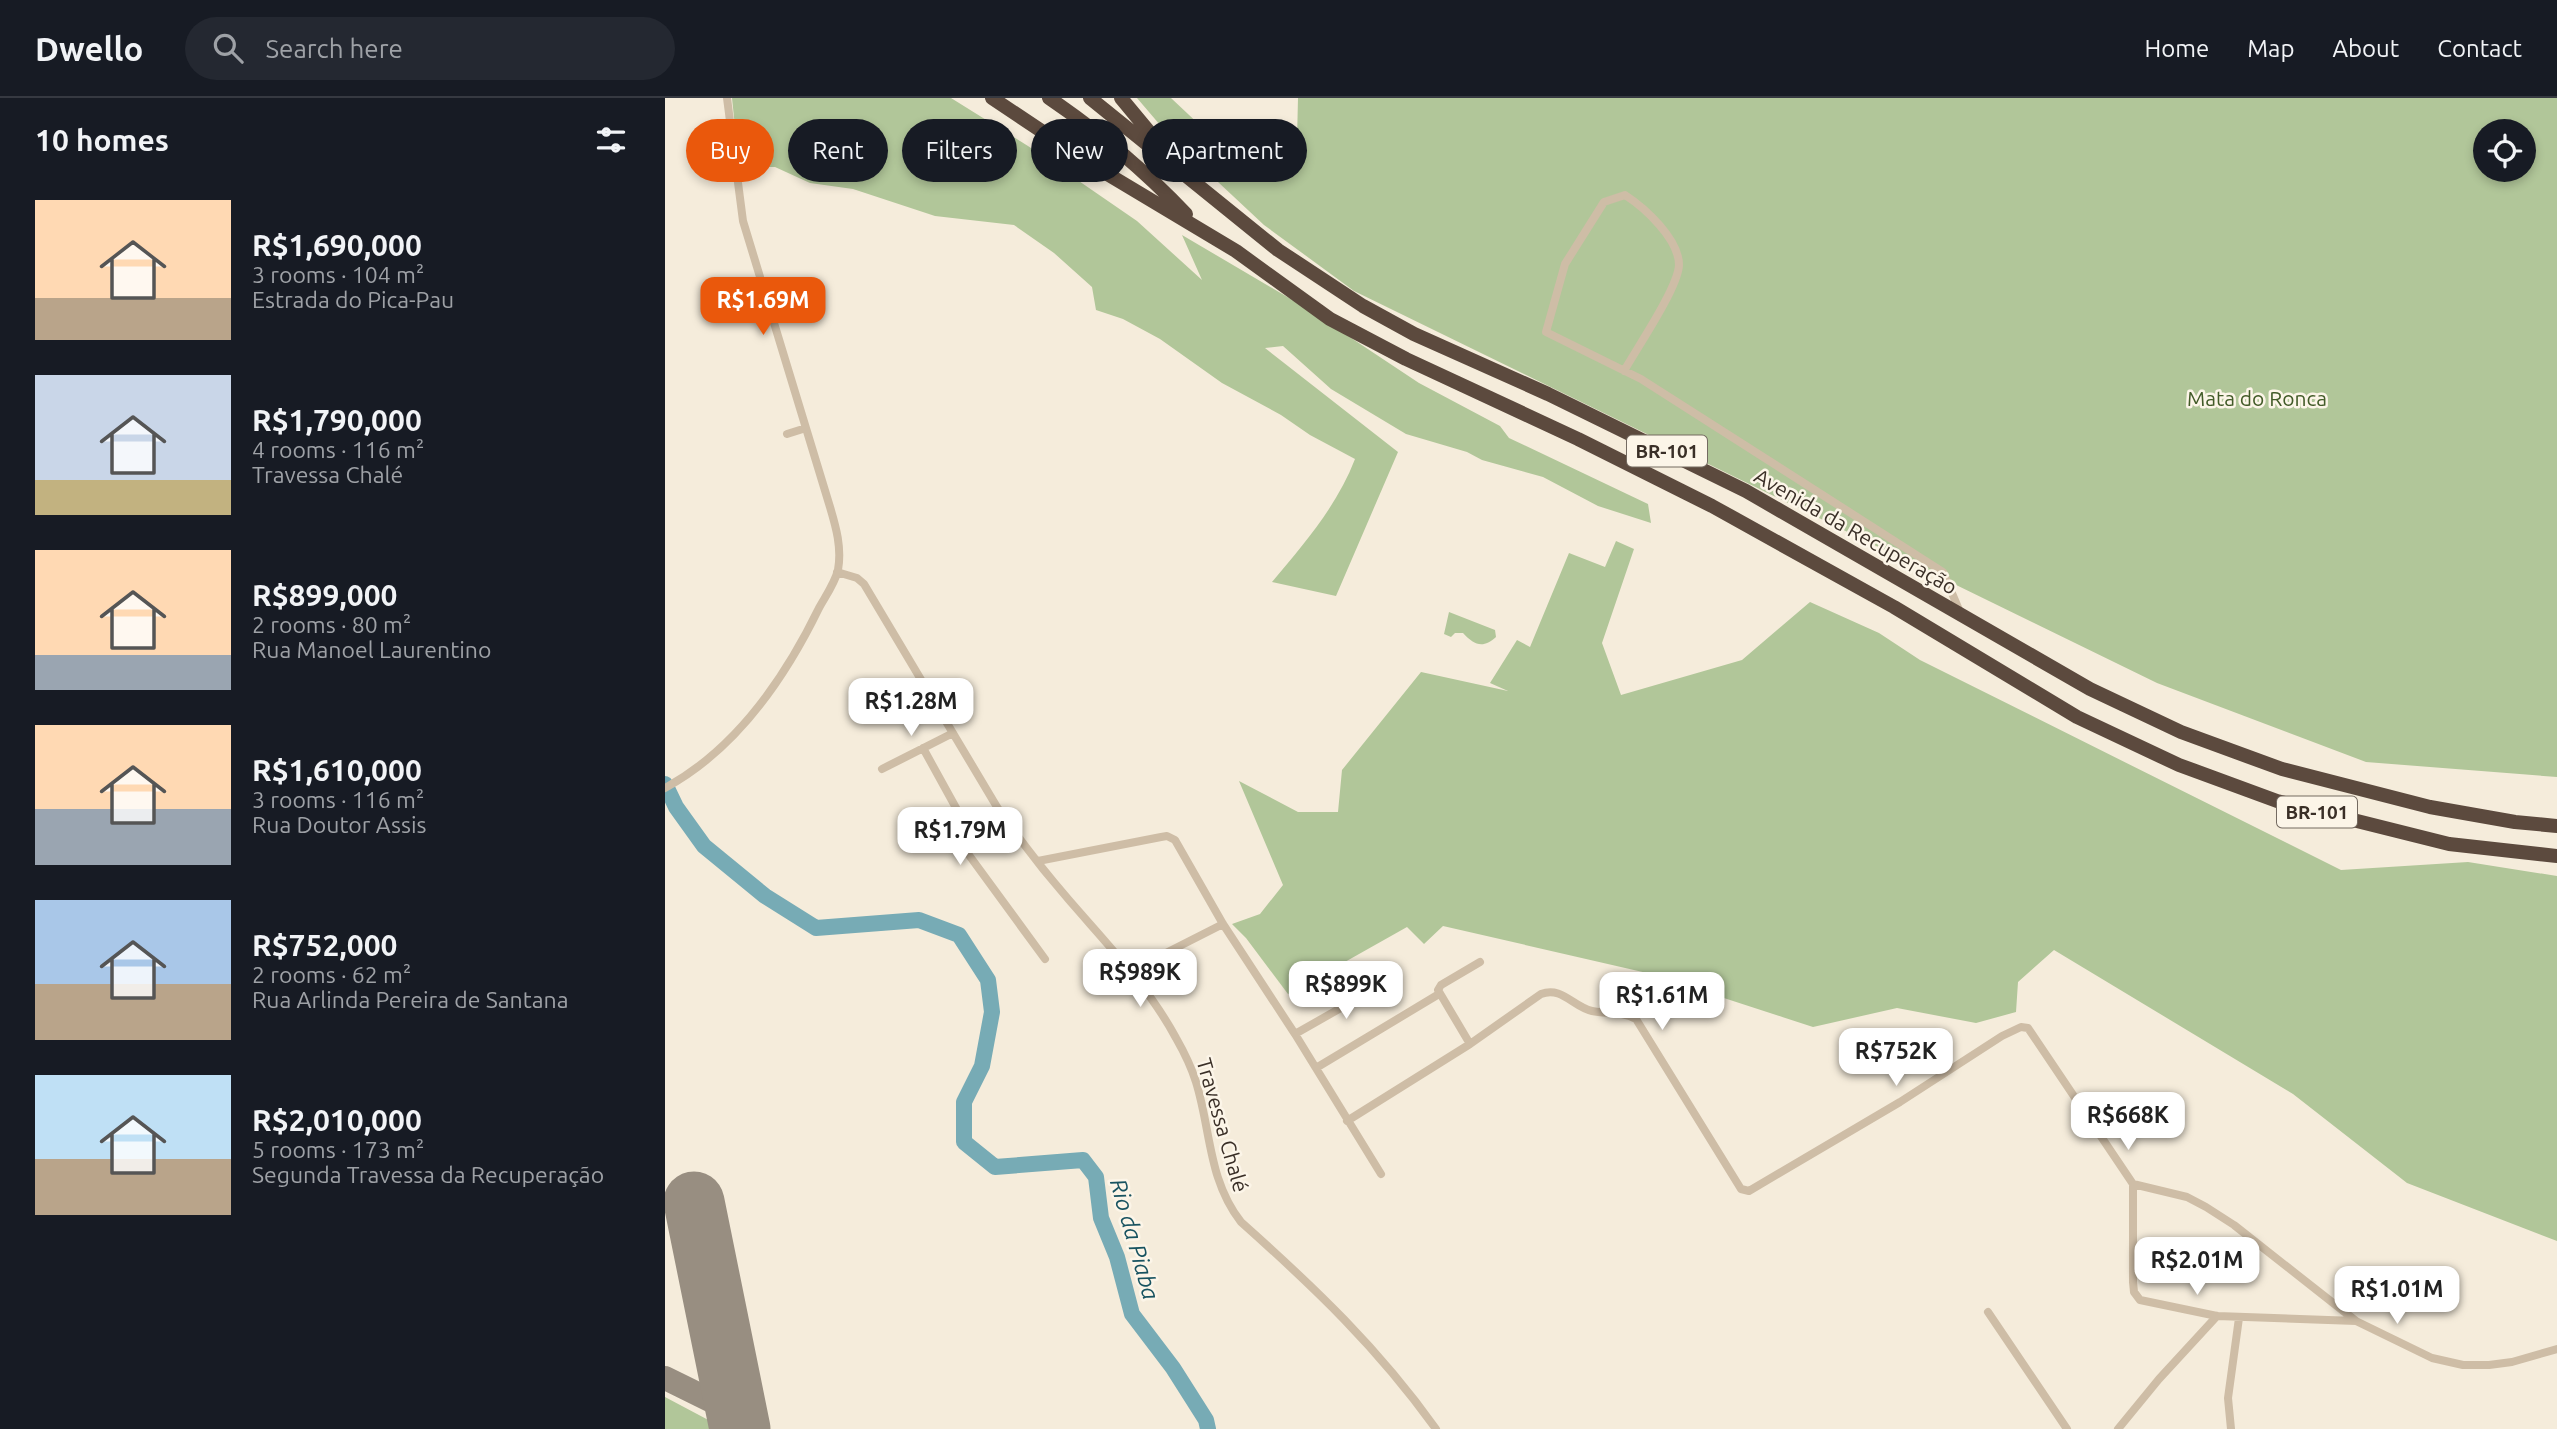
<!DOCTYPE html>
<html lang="en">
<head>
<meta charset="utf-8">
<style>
	body { margin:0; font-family:Ubuntu,sans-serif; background:#242831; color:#f1f3f6; height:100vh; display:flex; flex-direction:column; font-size:26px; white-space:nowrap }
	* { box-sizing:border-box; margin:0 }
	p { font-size:23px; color:#9ea1a6 }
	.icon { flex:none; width:38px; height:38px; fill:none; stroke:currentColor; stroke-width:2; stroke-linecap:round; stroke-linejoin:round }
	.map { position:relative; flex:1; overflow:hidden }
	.side { display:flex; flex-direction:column; background:#171b24; width:665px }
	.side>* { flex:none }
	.top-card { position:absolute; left:21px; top:21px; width:665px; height:63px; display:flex; gap:14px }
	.controls { position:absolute; left:1808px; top:21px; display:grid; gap:14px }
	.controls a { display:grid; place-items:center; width:63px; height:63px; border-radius:50%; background:#171b24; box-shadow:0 4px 10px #0003; font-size:35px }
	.price { position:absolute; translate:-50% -60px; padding:0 16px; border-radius:14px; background:#fff; color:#222; font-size:23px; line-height:46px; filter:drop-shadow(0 2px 4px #0008) }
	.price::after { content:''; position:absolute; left:50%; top:42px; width:21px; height:16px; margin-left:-10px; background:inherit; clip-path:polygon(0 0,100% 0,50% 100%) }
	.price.on { background:#ea580c; color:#fff }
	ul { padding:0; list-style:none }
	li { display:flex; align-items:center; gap:21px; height:175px; padding:0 35px }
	li span { display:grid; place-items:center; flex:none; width:196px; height:140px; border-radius:0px; color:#555 }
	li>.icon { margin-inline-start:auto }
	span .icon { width:84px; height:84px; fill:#fffc; stroke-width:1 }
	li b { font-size:30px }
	h2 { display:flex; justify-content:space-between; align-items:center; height:84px; padding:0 35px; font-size:30px }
	.pill { padding:0 24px; border-radius:32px; background:#171b24; box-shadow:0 4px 10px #0003; font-size:24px; line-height:63px }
	.pill.on { background:#ea580c; color:#fff }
	header { display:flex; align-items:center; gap:42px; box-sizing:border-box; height:98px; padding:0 35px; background:#171b24; border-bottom:2px solid #363941 }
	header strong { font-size:33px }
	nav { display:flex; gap:38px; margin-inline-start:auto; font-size:24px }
	.search { width:490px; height:63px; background:#242831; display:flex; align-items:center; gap:18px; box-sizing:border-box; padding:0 24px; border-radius:38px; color:#9ea1a6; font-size:26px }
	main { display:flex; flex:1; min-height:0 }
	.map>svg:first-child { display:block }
	.green { fill:#b1c699; fill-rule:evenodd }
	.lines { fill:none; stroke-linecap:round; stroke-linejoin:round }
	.river { stroke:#77abb5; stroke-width:16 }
	.taxiway { stroke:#988e81; stroke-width:24 }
	.runway { stroke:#988e81; stroke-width:61 }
	.street { stroke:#cebda6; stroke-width:8 }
	.highway { stroke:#5c4a3e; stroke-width:14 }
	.labels { text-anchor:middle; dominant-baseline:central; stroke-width:5; stroke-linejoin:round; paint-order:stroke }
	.shield { fill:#fcf5e8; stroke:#746a61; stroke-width:2 }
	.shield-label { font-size:19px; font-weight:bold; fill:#3a2f27 }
	.park-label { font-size:21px; fill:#425b28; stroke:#fcf5e8 }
	.street-label { font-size:21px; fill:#3a2f27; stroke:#fcf5e8 }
	.water-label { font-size:23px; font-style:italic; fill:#185360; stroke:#fcf5e8 }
</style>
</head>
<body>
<header>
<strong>Dwello</strong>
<div class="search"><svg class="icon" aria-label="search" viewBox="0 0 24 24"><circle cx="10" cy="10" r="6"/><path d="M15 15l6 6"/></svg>Search here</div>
<nav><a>Home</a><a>Map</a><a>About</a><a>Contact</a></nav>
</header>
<main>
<section class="side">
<h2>10 homes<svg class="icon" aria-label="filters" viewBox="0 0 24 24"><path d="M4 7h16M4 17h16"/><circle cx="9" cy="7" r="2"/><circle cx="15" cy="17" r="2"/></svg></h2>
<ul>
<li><span style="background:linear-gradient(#ffd9b3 70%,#b9a48a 0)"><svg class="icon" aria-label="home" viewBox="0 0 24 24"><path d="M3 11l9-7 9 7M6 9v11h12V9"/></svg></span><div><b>R$1,690,000</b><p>3 rooms · 104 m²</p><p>Estrada do Pica-Pau</p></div></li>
<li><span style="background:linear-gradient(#c9d6e8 75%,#c2b280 0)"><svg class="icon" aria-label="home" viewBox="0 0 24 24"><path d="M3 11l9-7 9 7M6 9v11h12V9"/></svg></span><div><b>R$1,790,000</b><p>4 rooms · 116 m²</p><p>Travessa Chalé</p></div></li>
<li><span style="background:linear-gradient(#ffd9b3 75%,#9aa5b1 0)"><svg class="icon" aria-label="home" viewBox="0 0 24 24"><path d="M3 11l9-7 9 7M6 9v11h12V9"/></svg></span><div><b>R$899,000</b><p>2 rooms · 80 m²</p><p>Rua Manoel Laurentino</p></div></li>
<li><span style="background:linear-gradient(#ffd9b3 60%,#9aa5b1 0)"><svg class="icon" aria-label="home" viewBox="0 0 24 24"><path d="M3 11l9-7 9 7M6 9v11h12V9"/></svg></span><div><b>R$1,610,000</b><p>3 rooms · 116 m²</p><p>Rua Doutor Assis</p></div></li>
<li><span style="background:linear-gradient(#a9c7e8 60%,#b9a48a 0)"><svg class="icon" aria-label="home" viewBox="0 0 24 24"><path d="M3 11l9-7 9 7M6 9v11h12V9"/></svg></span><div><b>R$752,000</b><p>2 rooms · 62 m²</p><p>Rua Arlinda Pereira de Santana</p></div></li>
<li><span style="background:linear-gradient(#bfe0f5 60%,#b9a48a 0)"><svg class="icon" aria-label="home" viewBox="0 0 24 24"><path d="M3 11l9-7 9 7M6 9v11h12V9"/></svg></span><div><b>R$2,010,000</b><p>5 rooms · 173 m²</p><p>Segunda Travessa da Recuperação</p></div></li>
</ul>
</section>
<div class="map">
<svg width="1892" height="1331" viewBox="0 0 1892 1331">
	<rect width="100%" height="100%" fill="#f5ecdb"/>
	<path class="green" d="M67,0H286L363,48L472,123L537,182L517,137L641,210L754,285L835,328L844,340L983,406L986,425L933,408L878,379L817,362L802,354L741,336L666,291L618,248L600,250L733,354L671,498L607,484C639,446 672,408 690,361L645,337L616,317L557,285L495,241L458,221L431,212L427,189L389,155L349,127L270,118L188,91L145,85L110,69H82L72,48Z
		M472,0H506L540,32L568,49L599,39L632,42L633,0H1892V679L1701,664L1492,585L689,193L599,127L507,41ZM1820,33H1858V72H1820Z
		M951,443L969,451L937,545L956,597L1077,562L1145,504L1214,535L1255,562L1676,772L1803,764L1892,778V1143L1742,1085L1628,996L1389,852L1353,884L1351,914L1311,925L1232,910L1148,929L982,875L778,828L759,846L742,829L623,896L581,840L567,826L595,816L618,787L574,683L633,714H673L677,672L756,574L843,593L825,585L852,542L865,549L904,455L940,469Z
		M784,514L830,532L831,539C818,551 809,547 798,535H790L786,539L779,536Z
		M0,1299L49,1325L46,1331H0Z"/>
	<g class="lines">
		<path class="river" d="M0,686L11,709L39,748L100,798L151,830L254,822L294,837L323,882L327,914L317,968L299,1004V1044L330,1069L418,1062L431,1079L436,1120L452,1159L467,1216L508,1270L541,1322L543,1331"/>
		<path class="taxiway" d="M0,1280L59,1309L70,1307"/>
		<path class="runway" d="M29,1104L75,1331"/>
		<path class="street" d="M959,273C972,250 1013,190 1014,167C1014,141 980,110 960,97L939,104L900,166L881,234L976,281L1278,474L1295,514
			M122,336L141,330
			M172,474L192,480L199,486L332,709C354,741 378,772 404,802C442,846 483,888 511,940C519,954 526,968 531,984C546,1032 543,1082 576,1124C650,1190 713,1250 771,1331
			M258,650L301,728V753L380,861
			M217,671L288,635
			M0,690C70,652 120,580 154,510C160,499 170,485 173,472C177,450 171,429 165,409L78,123L62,0
			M373,763L496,739L502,738L510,742L558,826L630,936L716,1076
			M469,875L493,859L558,826
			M630,936L718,886
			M805,946L773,892L776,887L815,864
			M651,970L774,896
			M682,1023L805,946L876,896C897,888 908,909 927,913C942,916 956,913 971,921L1076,1091L1084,1093L1235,1004L1337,938L1356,929L1363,930L1468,1086V1184L1469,1194L1475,1202L1552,1218L1691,1223L1767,1260L1798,1267H1824L1847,1264L1892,1251
			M1468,1086L1522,1099L1541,1109L1569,1127L1691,1223
			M1323,1214L1402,1331
			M1453,1331L1494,1281L1552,1218
			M1566,1331L1563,1300L1574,1220"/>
		<path class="highway" d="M327,0L429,68L571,153L665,221L741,261L913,341L1047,408L1229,509L1412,619L1514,667L1612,703L1784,746L1892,758
			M384,0C434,34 479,72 521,116
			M425,0L613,152L698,208L749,236L883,296L1081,393L1425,591L1516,634L1617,671L1765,709L1850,724L1892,728
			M456,0L500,53"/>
	</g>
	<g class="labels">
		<g class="shield">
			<rect x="962" y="337.5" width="80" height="31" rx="5"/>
			<rect x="1612" y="698.5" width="80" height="31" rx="5"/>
		</g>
		<g class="shield-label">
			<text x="1002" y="353">BR-101</text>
			<text x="1652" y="714">BR-101</text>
		</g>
		<g class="park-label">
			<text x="1592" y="300">Mata do Ronca</text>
		</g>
		<g class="street-label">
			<text transform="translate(1191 433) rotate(30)">Avenida da Recuperação</text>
			<text transform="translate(558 1027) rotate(74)">Travessa Chalé</text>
		</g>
		<g class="water-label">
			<text transform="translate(470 1141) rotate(74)">Rio da Piaba</text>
		</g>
	</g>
</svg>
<div class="controls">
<a><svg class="icon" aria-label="locate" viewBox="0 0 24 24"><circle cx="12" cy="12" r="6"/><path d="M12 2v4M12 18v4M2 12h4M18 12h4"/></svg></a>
</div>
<b class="price on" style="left:98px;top:239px">R$1.69M</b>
<b class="price" style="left:246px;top:640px">R$1.28M</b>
<b class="price" style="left:295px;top:769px">R$1.79M</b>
<b class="price" style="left:475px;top:911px">R$989K</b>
<b class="price" style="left:681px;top:923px">R$899K</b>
<b class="price" style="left:997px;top:934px">R$1.61M</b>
<b class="price" style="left:1231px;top:990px">R$752K</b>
<b class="price" style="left:1463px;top:1054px">R$668K</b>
<b class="price" style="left:1532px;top:1199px">R$2.01M</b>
<b class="price" style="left:1732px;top:1228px">R$1.01M</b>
<div class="top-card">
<a class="pill on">Buy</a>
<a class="pill">Rent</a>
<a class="pill">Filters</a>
<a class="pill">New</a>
<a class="pill">Apartment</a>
</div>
</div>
</main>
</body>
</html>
